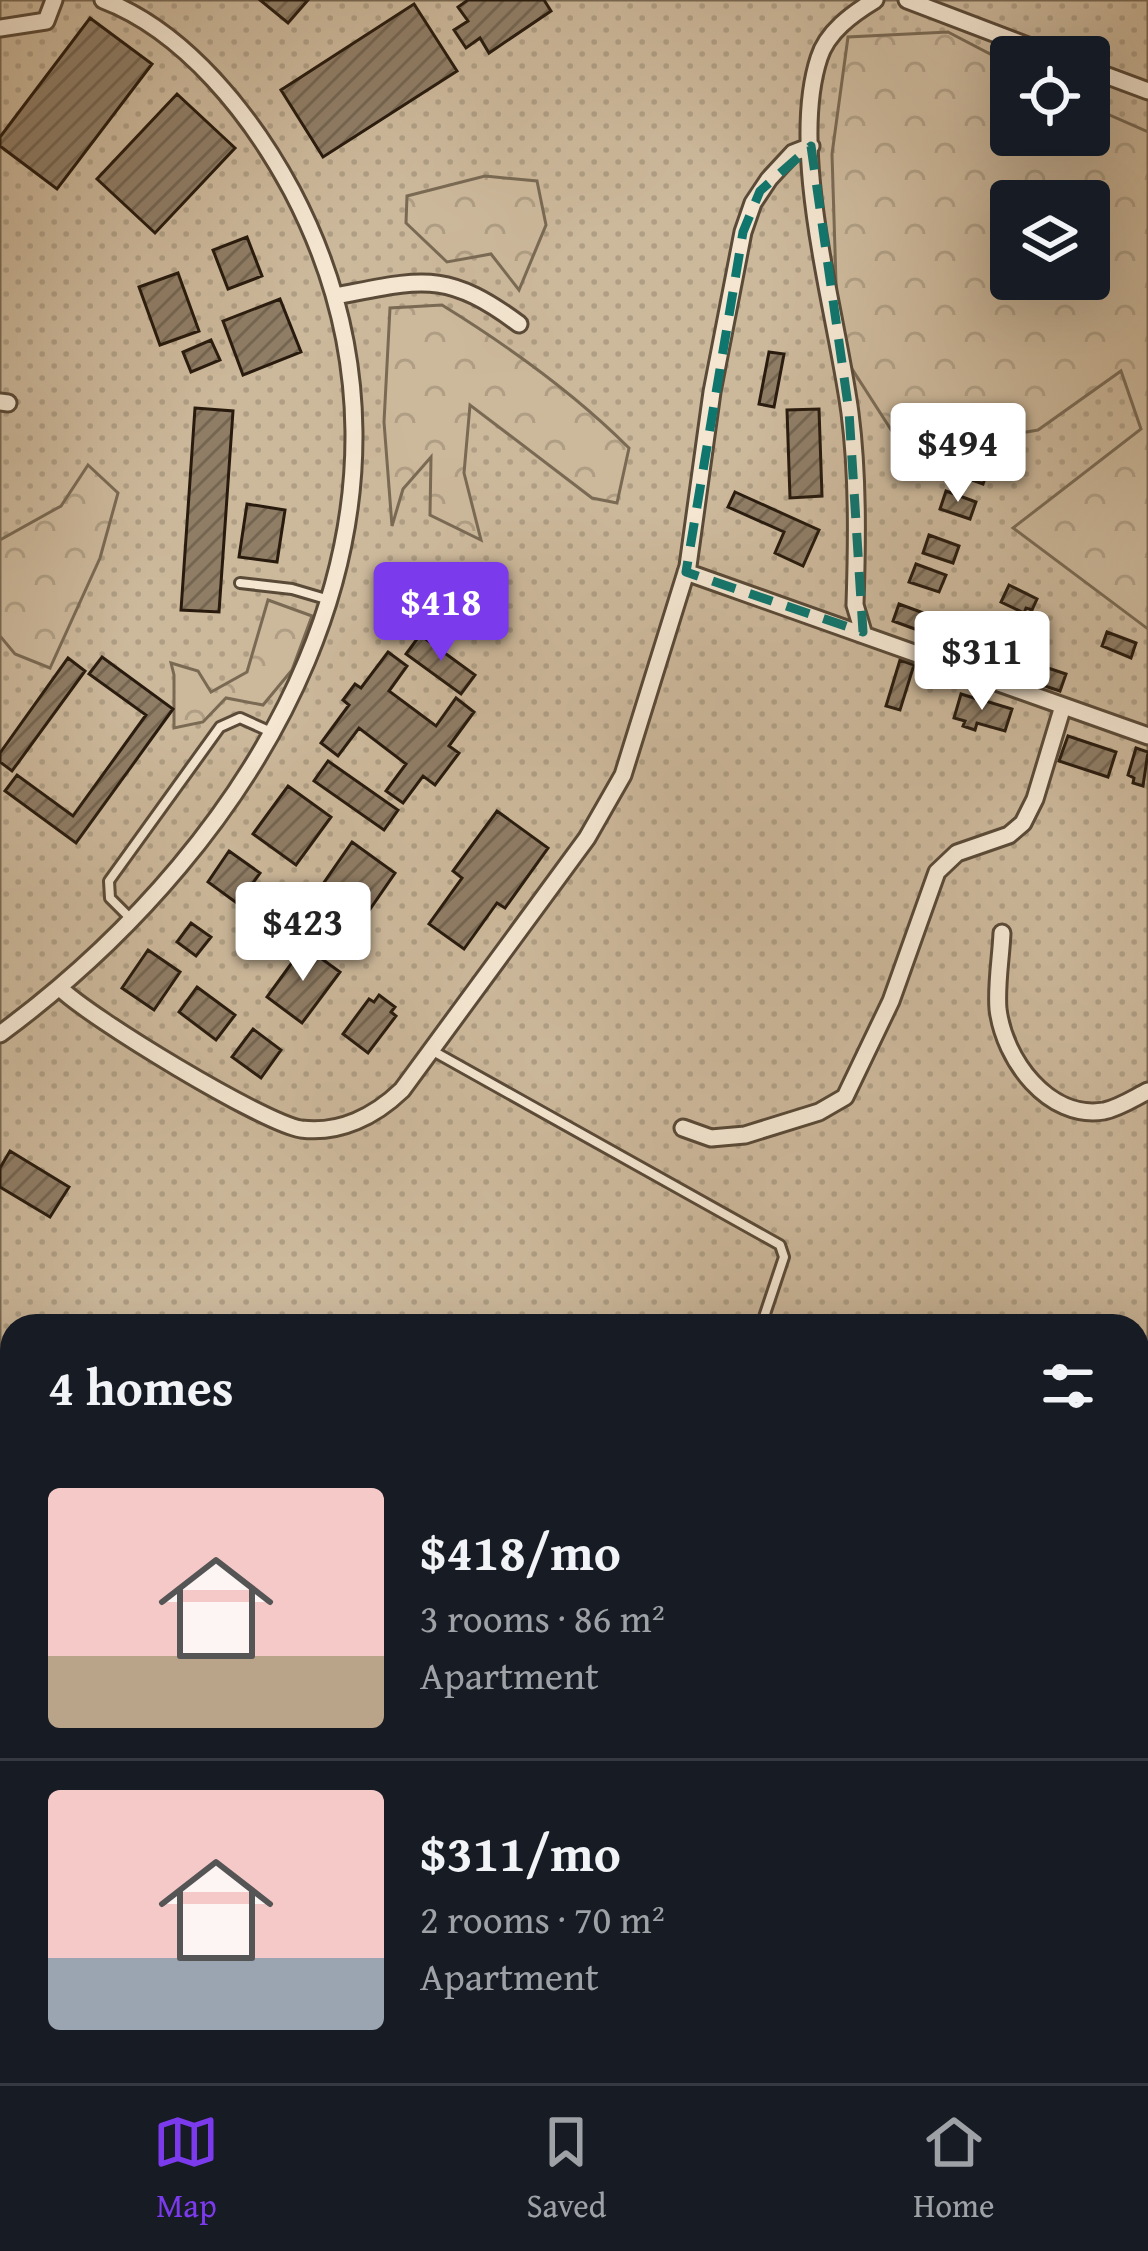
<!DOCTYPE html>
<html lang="en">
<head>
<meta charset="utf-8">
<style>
	body { margin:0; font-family:"Gentium Book Plus",serif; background:#242831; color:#f1f3f6; height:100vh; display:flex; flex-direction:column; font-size:45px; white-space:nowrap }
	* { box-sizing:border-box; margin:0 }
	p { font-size:39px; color:#9ea1a6 }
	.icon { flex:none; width:66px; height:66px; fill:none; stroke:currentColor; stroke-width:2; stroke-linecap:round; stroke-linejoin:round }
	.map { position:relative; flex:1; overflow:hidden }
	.details { position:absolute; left:0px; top:1314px; width:1149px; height:771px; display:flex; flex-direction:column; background:#171b24; border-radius:36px 36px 0 0; box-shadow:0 12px 48px #0002 }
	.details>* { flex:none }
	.tools { position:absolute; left:990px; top:36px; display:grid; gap:24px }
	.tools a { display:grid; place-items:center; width:120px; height:120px; border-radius:12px; background:#171b24; box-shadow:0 12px 48px #0002; font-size:60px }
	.price { position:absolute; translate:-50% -102px; padding:0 27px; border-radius:12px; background:#fff; color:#222; font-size:39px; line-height:78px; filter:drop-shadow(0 3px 6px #0008) }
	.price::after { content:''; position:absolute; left:50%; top:72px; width:36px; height:27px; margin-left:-18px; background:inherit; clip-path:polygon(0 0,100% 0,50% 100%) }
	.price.selected { background:#7c3aed; color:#fff }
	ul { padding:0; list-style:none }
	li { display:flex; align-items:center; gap:36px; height:300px; padding:0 48px }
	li+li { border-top:3px solid #363941 }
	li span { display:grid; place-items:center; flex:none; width:336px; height:240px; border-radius:12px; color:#555 }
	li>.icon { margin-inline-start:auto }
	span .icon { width:144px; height:144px; fill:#fffc; stroke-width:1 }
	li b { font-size:51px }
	h2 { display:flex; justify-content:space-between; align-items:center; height:144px; padding:0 48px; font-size:51px }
	.tab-bar { display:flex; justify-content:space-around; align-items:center; height:168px; border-top:3px solid #363941; background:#171b24; font-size:33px; color:#9ea1a6 }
	.tab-bar a { display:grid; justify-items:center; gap:6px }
	.tab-bar .selected { color:#7c3aed }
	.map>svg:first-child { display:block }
	.grass { fill:url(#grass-dots); stroke:#7a6a54; stroke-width:3; fill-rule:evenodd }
	.forest { fill:url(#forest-crowns); stroke:#7a6a54; stroke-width:3; fill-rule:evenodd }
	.building { fill:url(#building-hatch); stroke:#281b0e; stroke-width:3 }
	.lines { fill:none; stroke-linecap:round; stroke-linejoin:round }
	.service-casing { stroke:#5a4a38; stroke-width:14 }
	.minor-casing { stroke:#5a4a38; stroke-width:21 }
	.service { stroke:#f4e6d1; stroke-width:8 }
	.minor { stroke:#f4e6d1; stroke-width:15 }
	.marked { fill:none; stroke:#0f766e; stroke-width:9; stroke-dasharray:24 15; stroke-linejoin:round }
</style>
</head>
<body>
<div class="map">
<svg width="1148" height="2083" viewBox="0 0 1148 2083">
	<defs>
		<pattern id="grass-dots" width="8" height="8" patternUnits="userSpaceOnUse" patternTransform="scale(3)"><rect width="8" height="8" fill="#ccb89b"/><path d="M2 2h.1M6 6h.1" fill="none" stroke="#af9e84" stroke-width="1.8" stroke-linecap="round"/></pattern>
		<pattern id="forest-crowns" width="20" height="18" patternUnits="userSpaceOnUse" patternTransform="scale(3)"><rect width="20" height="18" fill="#ccb89b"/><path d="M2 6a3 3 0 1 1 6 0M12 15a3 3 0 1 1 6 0" fill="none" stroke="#af9e84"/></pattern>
		<pattern id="building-hatch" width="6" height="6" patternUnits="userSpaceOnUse" patternTransform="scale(3)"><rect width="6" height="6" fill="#8f7d66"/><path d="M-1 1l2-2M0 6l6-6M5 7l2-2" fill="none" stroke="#756652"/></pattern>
	</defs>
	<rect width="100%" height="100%" fill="#eed8b8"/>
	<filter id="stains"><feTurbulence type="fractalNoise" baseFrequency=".00167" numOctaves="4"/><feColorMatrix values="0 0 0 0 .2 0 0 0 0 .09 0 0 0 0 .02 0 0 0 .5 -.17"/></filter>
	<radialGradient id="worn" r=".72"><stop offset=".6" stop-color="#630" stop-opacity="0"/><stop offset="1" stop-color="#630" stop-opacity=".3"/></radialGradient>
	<path class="grass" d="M0,0H1148V2024H1137V1326H12V2019H0ZM1011,57H1089V135H1011ZM1011,201H1089V279H1011Z"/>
	<path class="forest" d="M948,32L1011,65V135H1089V106L1148,132V629L1013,528L1141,429L1121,371L1038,430L906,453L838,347L832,154L848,37ZM1011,201H1089V279H1011Z
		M485,176L537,181L546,225L519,290L491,254L447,262L406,223L407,196Z
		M442,305C510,347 573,392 629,448L617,503L592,498L470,405L464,473L481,540L430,515L431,457L403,489L392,526L384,422L390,308Z
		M88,465L118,493L100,558L50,668L15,654L0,636V540L61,506Z
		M268,600L312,616L292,670L263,705L226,698L203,722L174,728V675L171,663L198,671L211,692L247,672Z"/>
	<path class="building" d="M260,0H308L288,23Z
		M468,0H544L551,11L489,53L480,38L466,48L454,30L468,21L458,7Z
		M414,4L457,71L323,157L281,90Z
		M90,18L152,64L57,189L0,146V137Z
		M177,94L235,148L155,233L97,179Z
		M247,237L262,276L228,289L213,250Z
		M178,273L199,331L160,345L139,287Z
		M280,299L301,352L243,375L223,321Z
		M211,340L220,360L191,372L183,352Z
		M769,352L784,354L774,407L759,404Z
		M195,408L233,411L219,612L181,610Z
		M819,409L822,496L790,498L787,410Z
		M959,456L989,467L983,484L953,473Z
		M946,491L976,502L970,519L940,509Z
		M735,492L819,530L803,566L775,553L784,532L728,507Z
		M247,504L285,510L277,562L239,557Z
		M929,535L959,546L953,563L923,553Z
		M916,564L946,575L939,592L909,582Z
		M1009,585L1037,599L1032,610L1026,608L1024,613L1001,602Z
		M899,604L929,615L923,632L893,621Z
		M1107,632L1136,643L1131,658L1102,646Z
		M420,635L475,675L461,694L406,654Z
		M388,652L407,666L389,691L436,726L456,698L474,712L449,746L459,753L435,785L423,776L403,803L386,791L406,764L359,728L338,756L321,743L349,705L343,700L355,684L361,688Z
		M102,657L173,709L76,843L5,791L17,775L73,816L146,715L89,674Z
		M68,658L85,671L12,771L0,762V753Z
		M900,660L914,665L900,710L886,706Z
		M1036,664L1066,674L1060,691L1030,681Z
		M975,693L983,696L982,700L1012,709L1005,731L977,723L975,730L963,726L965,721L954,718L961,694L974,698Z
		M1068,736L1116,752L1108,777L1059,761Z
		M1136,748L1148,752L1143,786L1133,783L1134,778L1128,775Z
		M328,761L398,810L384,830L314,781Z
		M288,786L331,817L296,865L253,834Z
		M497,811L548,848L505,908L497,903L464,949L429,924L462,878L453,871Z
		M352,842L395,873L366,915L323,884Z
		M229,851L260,873L238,904L208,882Z
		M191,923L211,937L196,956L177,942Z
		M304,946L340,972L302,1023L267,997Z
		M148,950L180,972L154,1010L122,988Z
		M197,987L235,1015L216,1040L179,1012Z
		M379,995L395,1007L391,1012L396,1016L368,1053L343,1034L369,999L374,1002Z
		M253,1029L281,1050L261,1078L232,1057Z
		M10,1151L69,1187L50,1217L0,1187V1168Z"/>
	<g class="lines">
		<g class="service-casing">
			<path id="service" d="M240,583L292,589L326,599
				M132,920L110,898L109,881L220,727L240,718L271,732
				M433,1051L780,1245L784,1257L761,1326"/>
		</g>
		<g class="minor-casing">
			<path id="minor" d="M907,0L1057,57
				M0,28L46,21L54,0
				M1089,69L1148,91
				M335,296C421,280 445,269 519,324
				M0,402L8,403
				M686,572L1148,736
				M863,632L855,605C857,542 858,475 850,413C837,314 788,153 819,58C827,32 852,14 875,0
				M1002,933C1001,957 996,985 998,1009C1004,1059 1048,1120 1104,1111C1119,1108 1134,1098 1148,1091
				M60,988C90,1018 263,1123 301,1129C340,1134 375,1116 402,1090L587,838L623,775L688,566L712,392L743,232L753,203L769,179L793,153L811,146
				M0,1034C261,842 460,511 292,191C252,116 185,31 103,0
				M683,1128L711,1138L745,1135L819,1112L845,1097L891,1001L937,872L957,853L1009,835L1023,823L1035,799L1063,706
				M0,1947H12
				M1137,1953H1148
				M0,2030H12
				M1137,2032H1148"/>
		</g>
		<use href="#service" class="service"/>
		<use href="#minor" class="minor"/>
	</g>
	<path class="marked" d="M811,146L849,412L863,632L686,572L743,232L760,191Z"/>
	<rect width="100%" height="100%" filter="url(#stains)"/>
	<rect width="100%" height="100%" fill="url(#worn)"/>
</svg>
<div class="tools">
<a><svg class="icon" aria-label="locate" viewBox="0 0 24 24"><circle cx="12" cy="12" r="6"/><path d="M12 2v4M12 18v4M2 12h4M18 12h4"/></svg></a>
<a><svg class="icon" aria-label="layers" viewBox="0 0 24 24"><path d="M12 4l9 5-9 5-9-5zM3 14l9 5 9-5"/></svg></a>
</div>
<b class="price" style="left:958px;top:505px">$494</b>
<b class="price selected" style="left:441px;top:664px">$418</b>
<b class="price" style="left:982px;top:713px">$311</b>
<b class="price" style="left:303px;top:984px">$423</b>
<section class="details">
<h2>4 homes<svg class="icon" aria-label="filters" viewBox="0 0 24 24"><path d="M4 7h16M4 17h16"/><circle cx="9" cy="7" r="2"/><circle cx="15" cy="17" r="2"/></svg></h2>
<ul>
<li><span style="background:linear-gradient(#f6c9c9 70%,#b9a48a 0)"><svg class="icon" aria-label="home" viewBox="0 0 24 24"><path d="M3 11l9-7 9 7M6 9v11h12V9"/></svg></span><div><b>$418/mo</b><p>3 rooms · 86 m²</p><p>Apartment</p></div></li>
<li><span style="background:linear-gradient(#f6c9c9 70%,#9aa5b1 0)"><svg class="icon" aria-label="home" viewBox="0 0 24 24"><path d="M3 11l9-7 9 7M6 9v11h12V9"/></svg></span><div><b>$311/mo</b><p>2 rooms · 70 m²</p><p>Apartment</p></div></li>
</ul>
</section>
</div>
<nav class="tab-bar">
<a class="selected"><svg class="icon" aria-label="map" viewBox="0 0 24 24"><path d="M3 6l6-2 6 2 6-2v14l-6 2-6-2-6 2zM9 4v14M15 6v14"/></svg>Map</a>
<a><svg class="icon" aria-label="saved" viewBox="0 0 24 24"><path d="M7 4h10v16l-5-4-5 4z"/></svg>Saved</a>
<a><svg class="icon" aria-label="home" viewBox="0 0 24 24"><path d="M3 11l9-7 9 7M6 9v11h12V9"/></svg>Home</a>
</nav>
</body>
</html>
